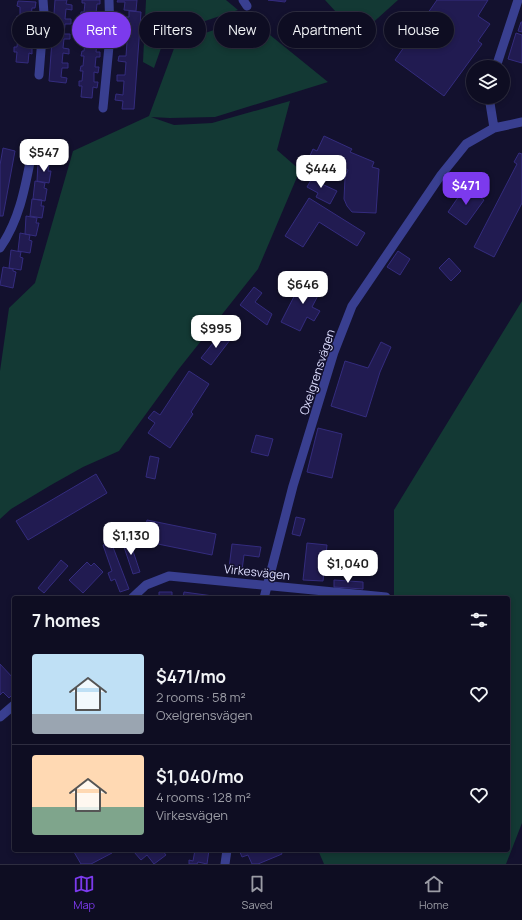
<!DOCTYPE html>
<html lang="en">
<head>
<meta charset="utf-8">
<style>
	body { margin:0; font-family:Manrope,sans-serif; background:#1c1b2f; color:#f1f3f6; height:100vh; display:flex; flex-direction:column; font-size:15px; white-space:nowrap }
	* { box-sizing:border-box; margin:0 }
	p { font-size:13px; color:#9b9ca5 }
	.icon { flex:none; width:22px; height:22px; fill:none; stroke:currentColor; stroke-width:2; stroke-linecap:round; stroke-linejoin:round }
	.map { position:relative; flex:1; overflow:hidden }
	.side { position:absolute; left:12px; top:596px; width:498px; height:256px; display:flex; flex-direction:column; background:#0e0d22; border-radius:4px; box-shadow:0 2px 6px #0003,0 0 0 1px #2e2d40 }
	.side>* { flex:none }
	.banner { position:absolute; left:12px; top:12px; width:498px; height:36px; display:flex; gap:8px }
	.tools { position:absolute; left:466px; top:60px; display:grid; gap:8px }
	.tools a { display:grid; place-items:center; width:44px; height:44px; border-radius:50%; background:#0e0d22; box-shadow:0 2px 6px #0003,0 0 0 1px #2e2d40; font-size:20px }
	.price { position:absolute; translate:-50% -34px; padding:0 9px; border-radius:8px; background:#fff; color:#222; font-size:13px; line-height:26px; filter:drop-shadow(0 1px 2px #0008) }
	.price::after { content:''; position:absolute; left:50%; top:24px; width:12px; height:9px; margin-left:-6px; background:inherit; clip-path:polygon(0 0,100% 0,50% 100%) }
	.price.selected { background:#7c3aed; color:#fff }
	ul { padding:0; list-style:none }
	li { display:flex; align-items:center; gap:12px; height:100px; padding:0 20px }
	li+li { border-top:1px solid #2e2d40 }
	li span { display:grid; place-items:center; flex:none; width:112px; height:80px; border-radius:4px; color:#555 }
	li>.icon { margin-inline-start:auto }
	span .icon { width:48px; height:48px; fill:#fffc; stroke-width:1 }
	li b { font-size:17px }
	h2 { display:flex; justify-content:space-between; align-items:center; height:48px; padding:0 20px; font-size:17px }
	.tag { padding:0 14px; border-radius:18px; background:#0e0d22; box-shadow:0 2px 6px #0003,0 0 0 1px #2e2d40; font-size:14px; line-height:36px }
	.tag.selected { background:#7c3aed; color:#fff }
	.menu { display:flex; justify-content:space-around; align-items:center; height:56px; border-top:1px solid #2e2d40; background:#0e0d22; font-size:11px; color:#9b9ca5 }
	.menu a { display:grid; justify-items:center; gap:2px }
	.menu .selected { color:#7c3aed }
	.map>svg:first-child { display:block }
	.green { fill:#133934 }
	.building { fill:#211b51; stroke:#342c7e }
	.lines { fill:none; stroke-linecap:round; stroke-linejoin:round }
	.street { stroke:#393f90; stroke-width:9 }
	.labels { text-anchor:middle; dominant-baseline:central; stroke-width:3; stroke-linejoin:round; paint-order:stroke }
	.street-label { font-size:12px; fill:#dedeff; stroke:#13112e }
</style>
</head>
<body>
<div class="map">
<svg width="522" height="864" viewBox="0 0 522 864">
	<rect width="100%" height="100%" fill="#13112e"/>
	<path class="green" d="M146,0H226L238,10L166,34L154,68L143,62Z
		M325,0H398L358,36Z
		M249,18L328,82L215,117L170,118L151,117L174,125L212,123L290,101L277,150L300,170L258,269L178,370L119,451L83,467L51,485L11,509L0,519V371L9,308L35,283L73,151L149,116L176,43Z
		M522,301V823L506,864H324L318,850H508V598H394V510Z"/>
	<path class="building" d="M55,0H67L66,4L72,5V10L66,9L65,19H71V24H65L64,34H70V39H64L63,48L69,49V54L63,53L62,63H68V68H62L61,77L67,78L66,83L49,81Z
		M82,0H100V4H97L96,13L99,14L98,19H95V29H83L84,18H80L81,12H84L85,3H82Z
		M118,0H137L136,11L124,10L125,2H117Z
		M268,0H286L285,2Z
		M437,0H488L478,16L490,24L478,41L482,44L444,96L395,60Z
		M18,1L36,2L35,8H32L31,17L35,18L34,23H31L30,33H33V38H30L29,48H32V54L29,53L28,63L16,62L17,52H14V47H17L18,37H15V32H19V22H16L17,16L20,17V7L17,6Z
		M129,11L141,12L134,109H122L123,101L115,100L116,94L123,95L124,81H117V75H125L126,62L118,61L119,56H126L127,42H120V36L127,37L128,23L121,22V17H129Z
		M521,22H522V32L518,31Z
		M516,33L522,35V63L508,59Z
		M83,35L101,37V42H97L96,52H100V57H96L95,67H99L98,73L94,72V82H98L97,88L93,87L92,98L81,97L82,86H79V81H82L83,71H80L81,66H83L84,56H81L82,51H84L85,41H83Z
		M324,136L352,149L350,152L374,162L372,167L379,169L376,213L352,212L347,206L344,199L345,178L348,170L343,167L339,176L311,164L312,162L308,160L313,149L317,151Z
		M3,148L15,151L3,216H0V165Z
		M519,153L522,154V203L494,257L474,247L517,164L514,162Z
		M38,163L49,165L48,171H51L49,183L37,181Z
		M310,170L316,173L313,180L337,191L330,204L316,197L318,193L307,187L311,180L306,177Z
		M35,181L45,183L44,188L47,189L45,201L33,199Z
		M466,186L484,200L466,225L448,212Z
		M309,198L365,233L357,246L319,222L303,247L285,236Z
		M32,199L42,200L41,206H44L42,218L30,216Z
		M26,216L37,218L36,223H39L36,236L25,234Z
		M20,233L30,235L29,240L32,241L30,253L18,251Z
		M11,250L21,252L20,257L23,258L21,270L9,268Z
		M398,251L410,259L400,275L387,267Z
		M449,258L461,271L451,281L439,268Z
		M3,267L13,269V271L16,272L13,288L0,285Z
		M304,277L323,286L312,307L320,311L314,321L307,317L300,331L281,322Z
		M254,287L262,293L255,302L272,314L267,325L240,305Z
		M221,333L230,340L211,365L201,358Z
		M381,342L391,347L380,372L366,417L331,406L345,361L368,368Z
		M189,371L209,384L191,412L193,414L170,448L148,433L155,423L148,418L154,411L160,415Z
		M318,428L342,434L332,478L307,472Z
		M256,435L273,439L268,456L251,452Z
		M150,456L159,458L155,479L146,477Z
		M96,474L107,493L28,540L16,521Z
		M296,517L305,519L300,536L292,534Z
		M147,520L216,534L212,555L143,541Z
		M129,539L140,572L133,574L122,541Z
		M111,542L129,589L120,592L115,579L111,581L108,573L112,571L103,545Z
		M307,543L327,545L323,581L303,580Z
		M232,544L261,547L259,557L244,555L242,570L229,568Z
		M61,560L68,566L44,593L38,588Z
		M87,562L91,566L94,563L103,572L83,593L69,580Z
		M334,580L363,582V589L334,587Z
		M159,592H172V598H159Z
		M184,592L213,596L212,598H183Z
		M223,597H250V598H223Z
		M0,664L14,679V693L9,698L3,692L0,695Z
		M78,850H111L112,853L91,864H81L74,852Z
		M136,850H162L166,855L154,864L147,855L141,860L134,852Z
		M195,850H209L207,864L198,862L197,864H189V860L193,861Z
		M239,850H280L282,854L258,864H252L248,855L242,857Z"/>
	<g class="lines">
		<path class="street" d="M243,0L247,6
			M496,67L518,0
			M39,75L44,13L43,0
			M489,97L494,128
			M103,108L110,36L109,0
			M0,248C21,218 26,182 33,147
			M132,598L146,585L169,576L386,597
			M264,598L293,486L334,352L352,306L441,175L466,144L494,128L522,122
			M0,717L14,705
			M225,864L227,850"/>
	</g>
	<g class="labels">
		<g class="street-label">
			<text transform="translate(317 372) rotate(-72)">Oxelgrensvägen</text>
			<text transform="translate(257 572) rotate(6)">Virkesvägen</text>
		</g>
	</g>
</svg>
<div class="tools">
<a><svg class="icon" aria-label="layers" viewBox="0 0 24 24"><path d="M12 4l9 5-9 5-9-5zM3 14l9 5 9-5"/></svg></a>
</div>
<b class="price" style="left:44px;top:173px">$547</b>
<b class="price" style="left:321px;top:189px">$444</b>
<b class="price selected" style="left:466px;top:206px">$471</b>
<b class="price" style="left:303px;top:305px">$646</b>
<b class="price" style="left:216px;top:349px">$995</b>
<b class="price" style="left:131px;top:556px">$1,130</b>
<b class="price" style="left:348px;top:584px">$1,040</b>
<div class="banner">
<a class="tag">Buy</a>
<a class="tag selected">Rent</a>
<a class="tag">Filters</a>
<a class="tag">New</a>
<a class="tag">Apartment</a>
<a class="tag">House</a>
</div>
<section class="side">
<h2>7 homes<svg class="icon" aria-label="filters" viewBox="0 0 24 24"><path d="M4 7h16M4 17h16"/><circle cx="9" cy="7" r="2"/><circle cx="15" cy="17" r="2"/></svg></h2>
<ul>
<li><span style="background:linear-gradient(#bfe0f5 75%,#9aa5b1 0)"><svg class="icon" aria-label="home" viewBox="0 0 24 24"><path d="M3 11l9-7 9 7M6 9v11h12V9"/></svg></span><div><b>$471/mo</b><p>2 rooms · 58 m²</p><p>Oxelgrensvägen</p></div><svg class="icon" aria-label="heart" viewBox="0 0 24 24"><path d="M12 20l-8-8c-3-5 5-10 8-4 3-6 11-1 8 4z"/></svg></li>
<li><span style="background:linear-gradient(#ffd9b3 65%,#7fa58c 0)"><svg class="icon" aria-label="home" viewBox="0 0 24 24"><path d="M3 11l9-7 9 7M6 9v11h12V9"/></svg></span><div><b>$1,040/mo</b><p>4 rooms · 128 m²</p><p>Virkesvägen</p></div><svg class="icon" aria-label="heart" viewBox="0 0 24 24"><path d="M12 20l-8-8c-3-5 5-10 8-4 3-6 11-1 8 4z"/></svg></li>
</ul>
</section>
</div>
<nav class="menu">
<a class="selected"><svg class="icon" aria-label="map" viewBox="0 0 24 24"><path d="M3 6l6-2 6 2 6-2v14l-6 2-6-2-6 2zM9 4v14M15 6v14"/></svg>Map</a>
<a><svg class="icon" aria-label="saved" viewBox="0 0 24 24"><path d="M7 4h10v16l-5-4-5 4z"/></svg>Saved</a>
<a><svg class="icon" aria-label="home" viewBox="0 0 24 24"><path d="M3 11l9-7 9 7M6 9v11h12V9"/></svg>Home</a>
</nav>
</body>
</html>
